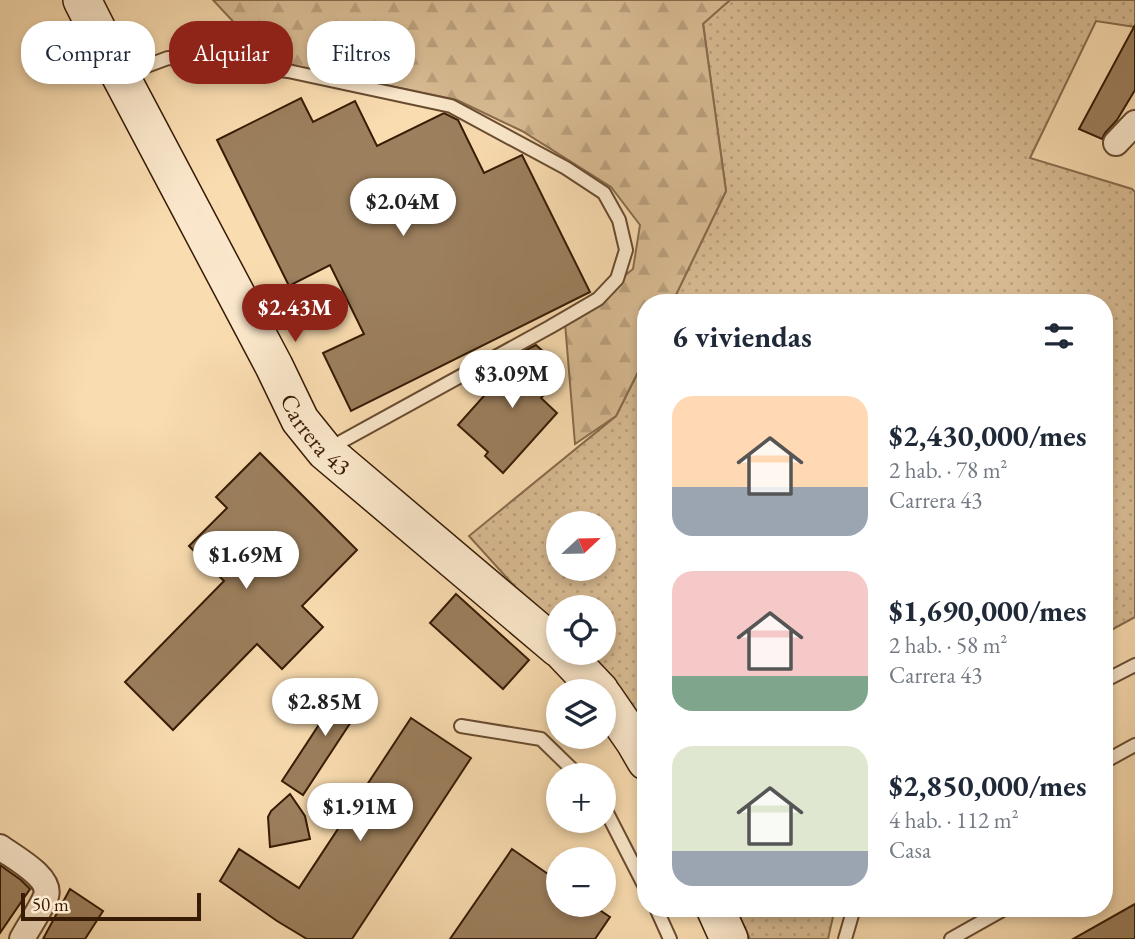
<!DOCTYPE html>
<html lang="es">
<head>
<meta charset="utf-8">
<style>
	body { margin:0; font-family:"EB Garamond",serif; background:#f2f2f3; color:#1f2937; height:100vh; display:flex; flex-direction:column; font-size:26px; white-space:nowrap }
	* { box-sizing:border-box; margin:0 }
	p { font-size:23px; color:#747a83 }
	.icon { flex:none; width:38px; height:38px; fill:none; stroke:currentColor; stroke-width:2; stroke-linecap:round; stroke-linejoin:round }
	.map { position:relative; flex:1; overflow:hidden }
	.side { position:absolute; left:637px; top:294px; width:476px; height:623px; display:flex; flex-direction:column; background:#fff; border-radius:28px; box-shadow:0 4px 10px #0003 }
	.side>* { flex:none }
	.banner { position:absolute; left:21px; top:21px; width:511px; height:63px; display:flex; gap:14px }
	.needle { width:46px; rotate:68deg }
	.buttons { position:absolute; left:546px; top:511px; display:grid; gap:14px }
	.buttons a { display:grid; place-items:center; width:70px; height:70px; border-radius:50%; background:#fff; box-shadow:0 4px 10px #0003; font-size:35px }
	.scale { position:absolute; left:21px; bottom:18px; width:180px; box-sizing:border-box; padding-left:7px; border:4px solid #371b04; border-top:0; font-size:19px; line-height:24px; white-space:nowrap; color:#371b04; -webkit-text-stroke:5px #fbe8cc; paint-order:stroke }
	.price { position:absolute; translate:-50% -60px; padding:0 16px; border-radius:24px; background:#fff; color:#222; font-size:23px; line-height:46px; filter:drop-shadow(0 2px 4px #0008) }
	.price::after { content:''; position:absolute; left:50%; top:42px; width:21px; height:16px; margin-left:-10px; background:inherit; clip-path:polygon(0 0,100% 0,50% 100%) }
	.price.selected { background:#8f2418; color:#fff }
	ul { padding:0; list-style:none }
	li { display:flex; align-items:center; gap:21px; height:175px; padding:0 35px }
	li span { display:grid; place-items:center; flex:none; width:196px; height:140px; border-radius:21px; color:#555 }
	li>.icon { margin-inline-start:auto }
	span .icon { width:84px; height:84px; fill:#fffc; stroke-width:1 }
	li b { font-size:30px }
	h2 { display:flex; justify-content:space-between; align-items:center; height:84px; padding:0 35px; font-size:30px }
	.tag { padding:0 24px; border-radius:28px; background:#fff; box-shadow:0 4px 10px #0003; font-size:24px; line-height:63px }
	.tag.selected { background:#8f2418; color:#fff }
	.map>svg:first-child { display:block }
	.grass { fill:url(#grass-dots); stroke:#886b4c; stroke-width:2; fill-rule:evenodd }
	.forest { fill:url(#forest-firs); stroke:#886b4c; stroke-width:2 }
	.building { fill:#9c7f5d; stroke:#371b04; stroke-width:2 }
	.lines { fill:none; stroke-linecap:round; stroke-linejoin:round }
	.lane-casing { stroke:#684b2f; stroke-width:16 }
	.street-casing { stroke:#684b2f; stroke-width:28 }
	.secondary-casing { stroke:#371b04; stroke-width:40 }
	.lane { stroke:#fbe8cc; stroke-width:12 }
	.street { stroke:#fbe8cc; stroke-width:24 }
	.secondary { stroke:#fbe8cc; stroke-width:37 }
	.labels { text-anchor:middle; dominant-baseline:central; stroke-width:6; stroke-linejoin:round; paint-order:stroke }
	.street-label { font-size:24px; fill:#371b04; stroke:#fbe8cc }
</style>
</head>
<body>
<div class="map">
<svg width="1135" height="939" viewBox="0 0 1135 939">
	<defs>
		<pattern id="grass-dots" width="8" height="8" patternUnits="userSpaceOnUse" patternTransform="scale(1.75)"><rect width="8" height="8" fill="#d8bb93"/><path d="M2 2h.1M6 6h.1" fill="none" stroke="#baa07d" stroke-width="1.8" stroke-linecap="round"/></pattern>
		<pattern id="forest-firs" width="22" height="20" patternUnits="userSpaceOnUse" patternTransform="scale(1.75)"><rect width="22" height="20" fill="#d8bb93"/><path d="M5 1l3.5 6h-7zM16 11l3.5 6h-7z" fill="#baa07d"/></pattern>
	</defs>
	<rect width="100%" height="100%" fill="#f9dcb0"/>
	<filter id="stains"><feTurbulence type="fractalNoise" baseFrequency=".00286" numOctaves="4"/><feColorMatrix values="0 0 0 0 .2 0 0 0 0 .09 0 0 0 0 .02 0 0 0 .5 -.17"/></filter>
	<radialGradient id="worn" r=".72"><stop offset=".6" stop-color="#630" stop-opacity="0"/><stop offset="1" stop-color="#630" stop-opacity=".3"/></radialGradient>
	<path class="grass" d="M730,0H1135V27L1096,21L1030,158L1132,189L1135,192V617L1104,634V303H672L726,191L703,23Z
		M646,356V730L575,653H604V607H558V634L469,536L616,416ZM558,523H604V569H558Z
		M736,908H835L828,939H750Z"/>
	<path class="forest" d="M213,0H730L703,24L726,191L672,303H646V356L616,416L575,444L565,323L633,269L640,225L611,187L522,131L457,100L270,61Z"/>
	<path class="building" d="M1135,25V90L1117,120L1105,133L1102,139L1079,129Z
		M301,98L313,122L355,101L377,146L444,113L458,120L484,173L522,155L590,292L351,411L323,353L364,334L330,265L289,286L217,140Z
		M536,345L553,360L540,375L552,386L541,398L557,413L503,473L485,456L488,452L458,425L524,351Z
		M260,453L357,550L302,606L323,627L282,669L257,644L173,730L125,682L224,581L189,546L227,508L216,497Z
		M456,594L529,660L503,689L430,623Z
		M347,682L368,696L303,795L282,781Z
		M411,718L471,758L352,939H307L277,921L220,881L239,849L299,888Z
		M290,794L305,816L310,839L270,847L268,817L271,811Z
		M512,849L558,881V905H592L610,917L595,939H450Z
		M0,865L21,880L30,889L0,933Z
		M70,889L103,911L85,939H43Z
		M1135,904V939H1073Z"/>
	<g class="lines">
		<g class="lane-casing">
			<path id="lane" d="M122,75L168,58L194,59L288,71L451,106L566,168L604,193L619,220L626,250L617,279L598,299L550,327L328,449
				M1104,681L1135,665
				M461,726L541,739L578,775
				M1104,762L1135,745
				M604,807L646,889
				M656,908L670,939
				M845,939L854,908
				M951,939L1006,908"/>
		</g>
		<g class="street-casing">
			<path id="street" d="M1116,143L1135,123
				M0,847C13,857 52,877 46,896C41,909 29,926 22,939"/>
		</g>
		<g class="secondary-casing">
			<g id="secondary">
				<path id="s1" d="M82,0L120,75L274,366L300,420L325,451L558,648"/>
				<path d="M564,653L600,691"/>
				<path d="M604,697L635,742L646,761"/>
				<path d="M715,908L729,939"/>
			</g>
		</g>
		<use href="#lane" class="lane"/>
		<use href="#street" class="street"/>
		<use href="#secondary" class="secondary"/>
	</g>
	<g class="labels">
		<g class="street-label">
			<text stroke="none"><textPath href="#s1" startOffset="494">Carrera 43</textPath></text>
		</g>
	</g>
	<rect width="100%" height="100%" filter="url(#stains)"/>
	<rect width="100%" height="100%" fill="url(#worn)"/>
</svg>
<div class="buttons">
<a><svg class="needle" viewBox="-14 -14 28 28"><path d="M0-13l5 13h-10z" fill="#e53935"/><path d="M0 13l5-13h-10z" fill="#747a83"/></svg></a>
<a><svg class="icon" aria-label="locate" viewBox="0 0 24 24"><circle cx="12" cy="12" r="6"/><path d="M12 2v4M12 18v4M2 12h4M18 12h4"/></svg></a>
<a><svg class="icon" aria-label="layers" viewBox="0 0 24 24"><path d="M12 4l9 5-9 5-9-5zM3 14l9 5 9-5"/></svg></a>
<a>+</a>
<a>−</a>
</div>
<div class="scale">50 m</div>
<b class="price" style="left:403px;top:238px">$2.04M</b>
<b class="price selected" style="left:295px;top:344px">$2.43M</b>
<b class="price" style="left:512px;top:410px">$3.09M</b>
<b class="price" style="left:246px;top:591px">$1.69M</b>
<b class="price" style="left:325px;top:738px">$2.85M</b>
<b class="price" style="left:360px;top:843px">$1.91M</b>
<div class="banner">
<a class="tag">Comprar</a>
<a class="tag selected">Alquilar</a>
<a class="tag">Filtros</a>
</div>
<section class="side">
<h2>6 viviendas<svg class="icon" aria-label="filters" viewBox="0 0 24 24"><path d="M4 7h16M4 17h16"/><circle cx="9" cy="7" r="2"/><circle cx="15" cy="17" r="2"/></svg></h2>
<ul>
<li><span style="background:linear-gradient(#ffd9b3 65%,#9aa5b1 0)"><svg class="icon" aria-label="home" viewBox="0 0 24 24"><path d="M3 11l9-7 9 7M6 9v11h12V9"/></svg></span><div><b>$2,430,000/mes</b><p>2 hab. · 78 m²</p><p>Carrera 43</p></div></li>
<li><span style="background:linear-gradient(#f6c9c9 75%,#7fa58c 0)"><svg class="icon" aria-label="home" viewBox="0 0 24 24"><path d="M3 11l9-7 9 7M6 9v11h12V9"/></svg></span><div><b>$1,690,000/mes</b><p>2 hab. · 58 m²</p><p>Carrera 43</p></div></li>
<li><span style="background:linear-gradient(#dfe7d0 75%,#9aa5b1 0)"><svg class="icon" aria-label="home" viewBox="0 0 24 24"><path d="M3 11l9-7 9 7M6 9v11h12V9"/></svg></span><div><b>$2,850,000/mes</b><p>4 hab. · 112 m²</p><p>Casa</p></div></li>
</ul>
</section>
</div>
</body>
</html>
